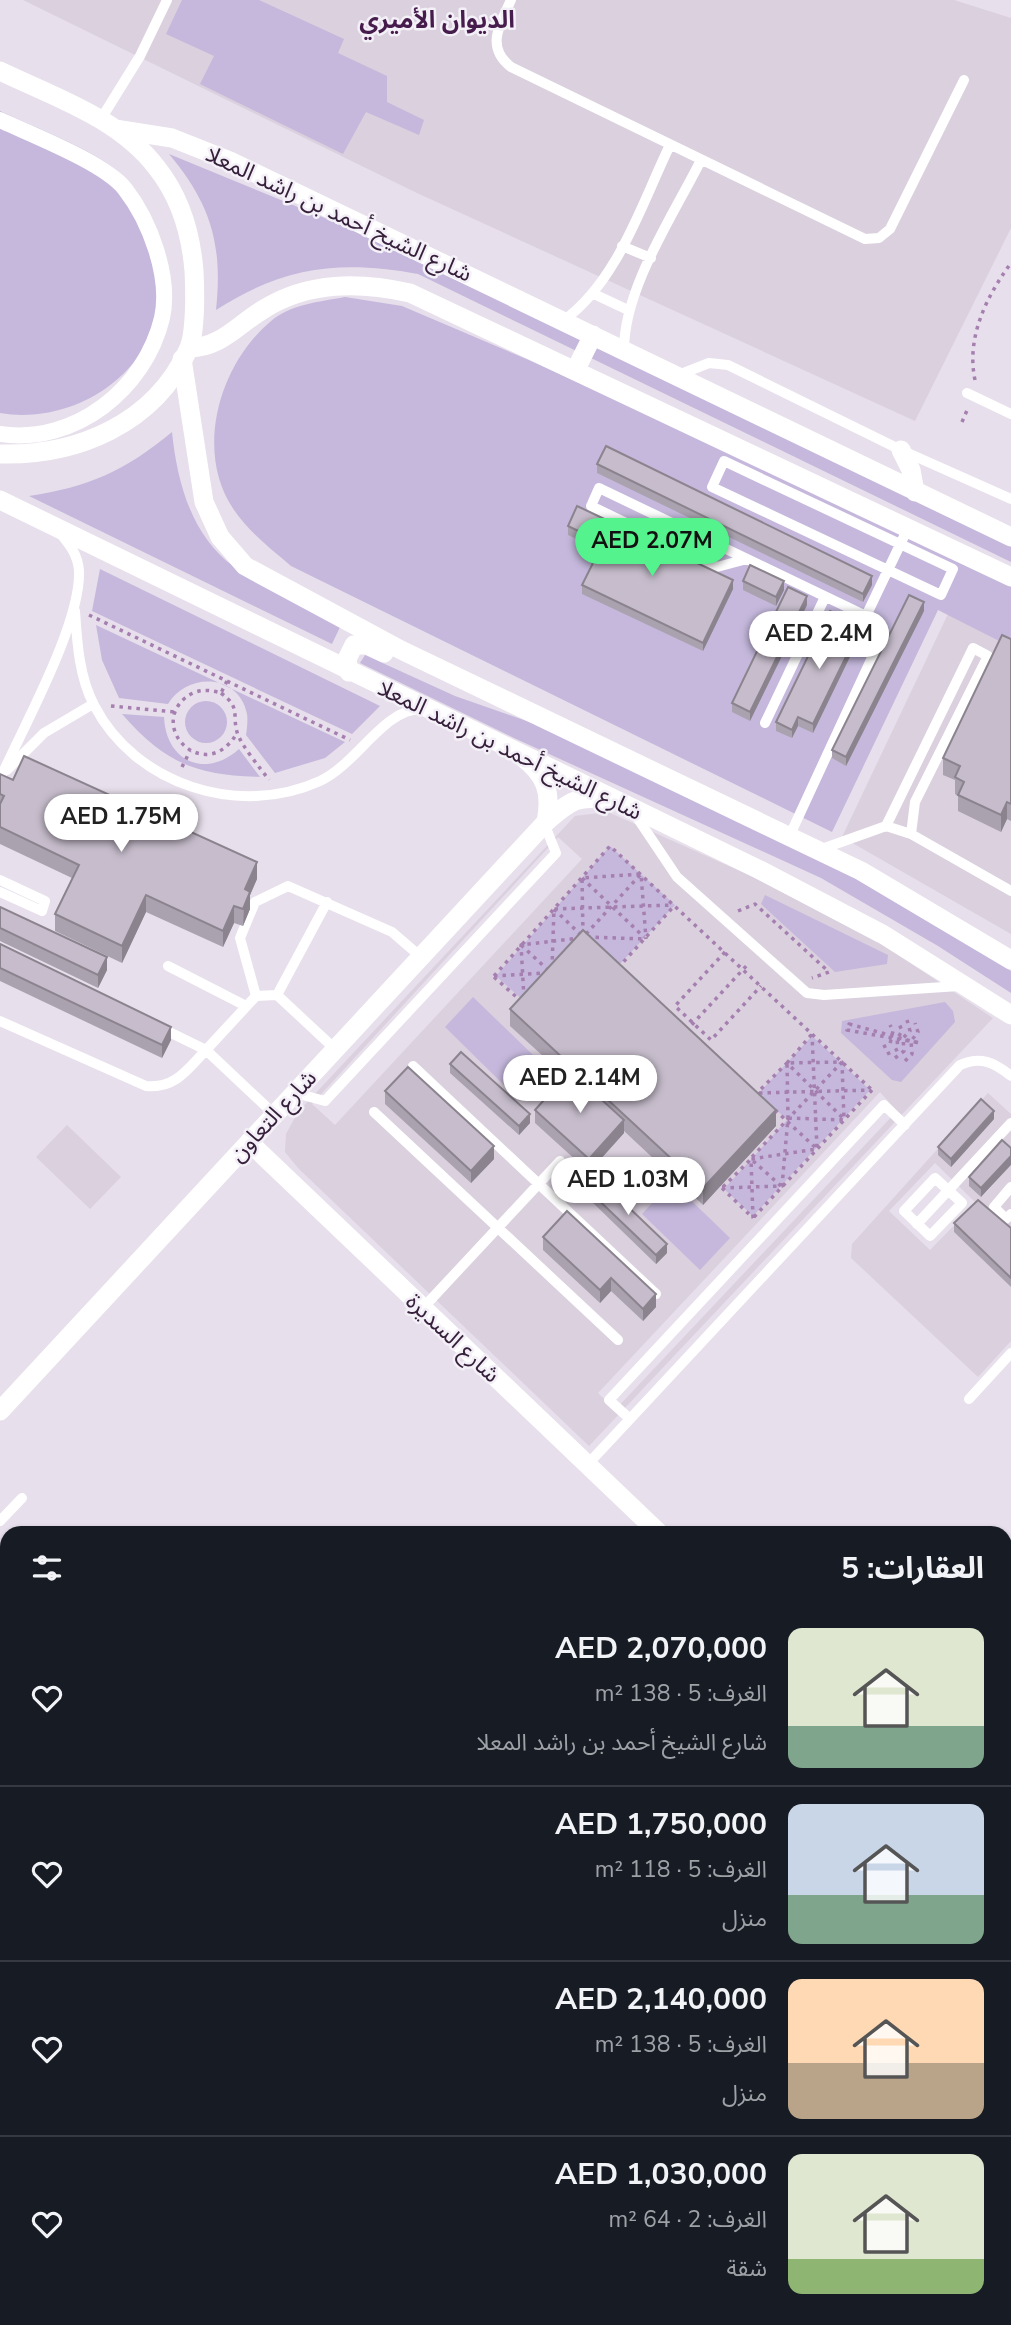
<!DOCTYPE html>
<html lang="ar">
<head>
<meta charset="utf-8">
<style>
	body { margin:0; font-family:"Nunito Sans","Noto Sans Arabic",sans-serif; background:#242831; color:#f1f3f6; direction:rtl; height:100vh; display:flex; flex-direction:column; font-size:26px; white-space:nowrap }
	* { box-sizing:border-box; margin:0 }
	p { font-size:23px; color:#9ea1a6 }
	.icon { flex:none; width:38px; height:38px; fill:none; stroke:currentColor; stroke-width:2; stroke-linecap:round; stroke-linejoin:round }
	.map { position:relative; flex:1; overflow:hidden; direction:ltr }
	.drawer { position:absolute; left:0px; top:1526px; width:1012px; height:800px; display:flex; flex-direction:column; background:#171b24; border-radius:21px 21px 0 0; box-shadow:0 2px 5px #0004; direction:rtl }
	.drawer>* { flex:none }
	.price { position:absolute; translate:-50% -60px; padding:0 16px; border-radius:24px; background:#fff; color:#222; font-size:23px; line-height:46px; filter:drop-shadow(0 2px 4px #0008) }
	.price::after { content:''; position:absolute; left:50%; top:42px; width:21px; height:16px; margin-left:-10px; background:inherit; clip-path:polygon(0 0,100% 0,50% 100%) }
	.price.on { background:#55f38d; color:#111 }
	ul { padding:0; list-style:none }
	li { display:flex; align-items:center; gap:21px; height:175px; padding:0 28px }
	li+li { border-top:2px solid #363941 }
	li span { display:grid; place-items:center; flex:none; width:196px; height:140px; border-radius:14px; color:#555 }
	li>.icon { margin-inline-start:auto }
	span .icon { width:84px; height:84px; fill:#fffc; stroke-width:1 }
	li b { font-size:30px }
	h2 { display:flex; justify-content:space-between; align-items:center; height:84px; padding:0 28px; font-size:30px }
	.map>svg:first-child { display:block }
	.built { fill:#dad0de; fill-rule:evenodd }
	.green { fill:#c5b8dc }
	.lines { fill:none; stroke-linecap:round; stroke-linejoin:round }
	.path { stroke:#a57faf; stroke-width:3.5; stroke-dasharray:3.5 5; stroke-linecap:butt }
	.service { stroke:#fff; stroke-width:10 }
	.pedestrian { stroke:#fff; stroke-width:16 }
	.minor { stroke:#fff; stroke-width:19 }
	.tertiary { stroke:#fff; stroke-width:19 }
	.secondary { stroke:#fff; stroke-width:19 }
	.wall { fill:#aaa2af }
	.shaded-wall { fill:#8b848e }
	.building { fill:#c6bccb; stroke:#8b848e; stroke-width:2 }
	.labels { text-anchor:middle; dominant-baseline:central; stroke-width:5; stroke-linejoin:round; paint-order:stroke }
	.street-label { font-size:23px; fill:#36203b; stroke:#f4f0f7 }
	.neighbourhood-label { font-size:24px; font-weight:bold; fill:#461c4d; stroke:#f4f0f7 }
</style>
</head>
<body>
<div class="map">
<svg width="1011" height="2325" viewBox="0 0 1011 2325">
	<rect width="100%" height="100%" fill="#e7dfeb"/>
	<path class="built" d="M23,0H954L1011,18V228L915,421L417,193Z
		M948,614L1011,647V934L842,837Z
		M608,812L751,876L880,943L993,1018L589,1446L298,1168L285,1152L286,1134L298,1112L575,816ZM558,837L582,859L335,1125L312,1104ZM511,1025L776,1127L703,1205ZM880,1092L897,1111L615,1410L598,1393Z
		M988,1093L1011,1114V1156L982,1197L1011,1165V1237L954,1232L1011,1287V1341L978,1377L851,1258L852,1244ZM935,1163L976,1203L930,1250L889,1211Z
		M67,1125L121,1177L90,1209L36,1157Z"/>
	<path class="green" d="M182,0H259L344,39L338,53L387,76V102L424,120L419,135L366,112L343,154L200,84L214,56L166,34Z
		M0,111C33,127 104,153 126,179C142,198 145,219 150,243C154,261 162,282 162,300C162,308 157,318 154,326C133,387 63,424 0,413Z
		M169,154L383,242L1011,543V562L418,274C341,260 284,266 216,310C223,245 211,204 169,154Z
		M345,297L402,306L531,361L1011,581V647L938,610L832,832L291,566C271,549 249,532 234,510C194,452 219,365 270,322C290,304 319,302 345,297Z
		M172,432C177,481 191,535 233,566C264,588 307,606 341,625L332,644L29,496C89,487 125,471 172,432Z
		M100,569L380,706L352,734L92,611Z
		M96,625L345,742L325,758L275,773L246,735C247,729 248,720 247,714C239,673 187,672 168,704L119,698L102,660Z
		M365,655L455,696L538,725L834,865L949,930L1011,971V993L938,946L821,878L514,738L360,663Z
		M185 722a21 21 0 1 1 42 0a21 21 0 1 1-42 0Z
		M122,714L164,717C166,762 206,779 239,749L260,777C195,775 165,763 122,714Z
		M610,846L675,905L618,966L524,1001L496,976Z
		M765,895L888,955L887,964L835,972L761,904Z
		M473,997L533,1055L504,1085L445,1027Z
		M945,1002L953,1011L955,1022L901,1082L892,1080L841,1033L842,1021Z
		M812,1036L870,1090L753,1216L724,1189L787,1120L759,1093Z
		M672,1182L730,1238L700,1270L642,1214Z
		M1011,2108V2325H826L827,2319H1004V2115Z"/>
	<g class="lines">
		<path class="path" d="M975,380C966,338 986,297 1011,263
			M962,422L968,408
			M89,615L350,740
			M227,681L221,693C208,689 196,689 185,698C148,730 207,785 237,733
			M221,693C241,708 232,714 237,732C240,744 261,769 269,780
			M111,706L175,712
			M182,767L190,751
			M582,878L644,937
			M554,909L581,935
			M738,911L755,904L829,972L812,978
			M583,934L582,878L641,874L646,939
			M586,934L641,874
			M587,937L646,939
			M521,945L548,970
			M725,952L675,1006L711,1040L761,986
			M552,968L554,909L673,905
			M618,968L675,905
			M494,976L610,846L872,1090
			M494,976L545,973
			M494,977L522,1002
			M524,998L521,945L580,938
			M849,1024L911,1041L920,1043L847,1030Z
			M686,1031L749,963
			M883,1047L890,1044L893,1031L890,1025
			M887,1054L898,1049L897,1039L902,1031L898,1021
			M895,1058L904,1051L903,1038L910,1031L907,1020
			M905,1061L912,1054L911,1041L918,1032L915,1023
			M787,1063L812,1034
			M759,1093L870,1090
			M759,1095L757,1093L787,1063L844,1119
			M775,1110L817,1149
			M752,1157L842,1062
			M723,1187L751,1159L781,1186
			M722,1188L782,1186L788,1118L787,1063L842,1062L844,1120L788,1118
			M722,1188L753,1218
			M754,1217L872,1090
			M753,1218L751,1159L817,1149L812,1034"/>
		<path class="service" d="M511,0C500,24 485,47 511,67L865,239L879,238L890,229L964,80
			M101,119L140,56L167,0
			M622,246L651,258
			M594,294L628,310
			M563,321C618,281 641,205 670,145
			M624,350C624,288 673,216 701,160
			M676,376L709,363L728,365L901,450L1011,499
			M967,393L1011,414
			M724,461L953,569L941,595L712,487Z
			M747,559L717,567L591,506L599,488L866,616L908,528
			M75,611C77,641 79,677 94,705C135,785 239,818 320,781C357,764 384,708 422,709
			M765,723L825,597
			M7,770L44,733L93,704
			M0,779C23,727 81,624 79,571C78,555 70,545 60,533
			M634,813L677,877L807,993L824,995L959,986
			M886,826L973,648L988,656L915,802L911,834L1011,891
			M790,835L881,638V626L866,616
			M819,850L886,826L911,834
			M0,880L45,901L42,911L0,892
			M168,966L246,1006
			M277,995L335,1049
			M256,996L240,938L255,902L288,886L392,932L421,957
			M0,1021L146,1086C175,1089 188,1069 206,1050L159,1027
			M413,1066L656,1294
			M295,1093L325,1101L556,853L544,823
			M374,1112L618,1340
			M274,1114L206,1050L256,996L277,995L327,902
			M935,1178L962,1203L930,1236L904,1211Z
			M1011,1187L994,1207L1006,1219L1011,1214
			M917,1224L1011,1123
			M422,1309L560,1161
			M969,1399L1011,1353
			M630,1419L960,1065C980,1056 994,1062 1011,1076
			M587,1465L630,1419L609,1400L884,1105L905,1125
			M0,1521L22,1498"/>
		<path class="pedestrian" d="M0,120C32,135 105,163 125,189C150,221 171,277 162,318C145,389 75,445 0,434"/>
		<path class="minor" d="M521,756C546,775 552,792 546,822C571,800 579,794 612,801
			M249,1142L659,1533
			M0,1411L546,822
			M1004,1867L1011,1873
			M0,1881L7,1888
			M1004,2055L1011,2048
			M0,2115L7,2122
			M219,2319L225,2325
			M470,2319L477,2325
			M787,2319V2325
			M62,2325L69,2319
			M409,2325L415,2319"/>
		<path class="tertiary" d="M182,359L204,502L220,537L245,566L401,650L861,871L1011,960
			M0,500L760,870L884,935L1011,1015
			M349,672L347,659L354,645H367L384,653
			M0,1627L7,1634
			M0,1683L7,1690
			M677,2319L684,2325
			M735,2319L742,2325"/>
		<path class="secondary" d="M0,71C54,97 119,118 157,168C180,197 191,234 194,271C195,290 196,334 188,350C154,424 77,456 0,454
			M115,129L172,138L230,161L1011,537
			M189,348C222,347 237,325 264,309C309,281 360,282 410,293L1011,577
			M576,369L593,335
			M901,450L911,470L915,492"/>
	</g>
	<path class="wall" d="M597,464L872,585L863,602L597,473Z
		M568,526L733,589L703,651L582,594V585L599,550L568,535Z
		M743,581L784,590L776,606L743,590Z
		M807,605L750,721L732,712V703Z
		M924,611L846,766L832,758V750Z
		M861,634L813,733L798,726L792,738L776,731V722Z
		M1011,639V821L1007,819L1001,832L958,811V796L955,794V780L943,775V758Z
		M0,774L257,879L250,895V909L243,926L234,923L223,947L146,912L122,963L55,931V914L72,878L0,844Z
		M0,907L107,970L98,988L0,941Z
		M0,944L171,1040L162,1058L0,981Z
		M510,1009L776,1126L703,1205L624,1131V1133L589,1172L535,1123V1110L565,1076L510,1026Z
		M450,1064L530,1123L519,1135L450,1073Z
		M385,1091L494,1159L471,1183L385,1104Z
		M994,1119L951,1167L938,1155V1147Z
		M1002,1140L981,1197L969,1186V1177Z
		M588,1190L667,1253L656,1264L588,1198Z
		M954,1223L1011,1228V1287L954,1232Z
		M543,1237L656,1307L643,1321L611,1291L600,1303L543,1250Z"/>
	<path class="shaded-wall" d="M872,576V585L863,602V594Z
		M733,580V589L703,651V643Z
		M784,581V590L776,606V597Z
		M807,596V605L750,721V712Z
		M924,602V611L846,766V757Z
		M861,626V634L813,733V724Z
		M798,717V726L792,738V730Z
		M1007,802V819L1001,832V815Z
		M257,862V879L250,895V909L243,926L245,889Z
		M146,895V912L122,963V946Z
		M234,906V923L223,947V931Z
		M107,957V970L98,988V975Z
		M171,1027V1040L162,1058V1045Z
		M776,1110V1126L703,1205V1188Z
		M994,1111V1119L951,1167V1159Z
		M530,1114V1123L519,1135V1126Z
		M624,1120V1133L589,1172V1159Z
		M494,1146V1159L471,1183V1171Z
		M1011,1156V1165L981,1197V1188Z
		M667,1244V1253L656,1264V1255Z
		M611,1278V1291L600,1303V1290Z
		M656,1294V1307L643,1321V1309Z"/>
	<path class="building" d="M606,446L872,576L863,594L597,464Z
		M577,506L733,580L703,643L582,585L603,543L568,526Z
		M750,565L784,581L776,597L743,581Z
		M788,587L807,596L750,712L732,703Z
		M909,595L924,602L846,757L832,750Z
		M830,611L861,626L813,724L798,717L792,730L776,722Z
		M1002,635L1011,639V804L1007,802L1001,815L958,795L964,782L955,777L960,766L943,758Z
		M24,756L257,862L245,889L250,892L243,909L234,906L223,931L146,895L122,946L55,914L79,865L0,827V804L4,796L0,794V774L13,780Z
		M0,907L107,957L98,975L0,928Z
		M583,930L776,1110L703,1188L510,1009Z
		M0,944L171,1027L162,1045L0,968Z
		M461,1052L530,1114L519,1126L450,1064Z
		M408,1067L494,1146L471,1171L385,1091Z
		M570,1071L624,1120L589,1159L535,1110Z
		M981,1099L994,1111L951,1159L938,1147Z
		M1002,1140L1011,1148V1156L981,1188L969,1177Z
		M599,1179L667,1244L656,1255L588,1190Z
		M978,1200L1011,1228V1278L954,1223Z
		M567,1211L656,1294L643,1309L611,1278L600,1290L543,1237Z
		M434,2319H455L462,2325H428Z"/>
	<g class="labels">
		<g class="street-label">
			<text transform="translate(339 214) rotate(25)">شارع الشيخ أحمد بن راشد المعلا</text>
			<text transform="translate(510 750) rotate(26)">شارع الشيخ أحمد بن راشد المعلا</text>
			<text transform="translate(273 1116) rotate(-47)">شارع التعاون</text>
			<text transform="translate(453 1338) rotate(43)">شارع السديرة</text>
		</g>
		<g class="neighbourhood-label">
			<text x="437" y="20">الديوان الأميري</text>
		</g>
	</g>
</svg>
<b class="price on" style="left:652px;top:578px">AED 2.07M</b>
<b class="price" style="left:819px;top:671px">AED 2.4M</b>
<b class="price" style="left:121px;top:854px">AED 1.75M</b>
<b class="price" style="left:580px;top:1115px">AED 2.14M</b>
<b class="price" style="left:628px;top:1217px">AED 1.03M</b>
<section class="drawer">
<h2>العقارات: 5<svg class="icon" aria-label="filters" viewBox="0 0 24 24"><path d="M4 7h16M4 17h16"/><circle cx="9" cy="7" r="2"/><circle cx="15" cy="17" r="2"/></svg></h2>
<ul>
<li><span style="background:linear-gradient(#dfe7d0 70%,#7fa58c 0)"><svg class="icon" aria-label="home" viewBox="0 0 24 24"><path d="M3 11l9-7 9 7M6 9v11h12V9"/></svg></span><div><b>AED 2,070,000</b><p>الغرف: 5 · 138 m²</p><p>شارع الشيخ أحمد بن راشد المعلا</p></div><svg class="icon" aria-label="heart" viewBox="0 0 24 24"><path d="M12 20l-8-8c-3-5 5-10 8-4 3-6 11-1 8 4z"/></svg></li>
<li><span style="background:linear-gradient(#c9d6e8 65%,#7fa58c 0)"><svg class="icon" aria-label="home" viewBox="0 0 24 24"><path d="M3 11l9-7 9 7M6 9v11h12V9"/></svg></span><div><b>AED 1,750,000</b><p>الغرف: 5 · 118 m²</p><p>منزل</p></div><svg class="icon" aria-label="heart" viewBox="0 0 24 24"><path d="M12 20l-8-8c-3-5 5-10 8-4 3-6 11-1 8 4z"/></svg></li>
<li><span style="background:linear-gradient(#ffd9b3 60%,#b9a48a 0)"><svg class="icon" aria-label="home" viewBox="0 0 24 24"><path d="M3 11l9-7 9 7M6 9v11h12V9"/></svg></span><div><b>AED 2,140,000</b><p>الغرف: 5 · 138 m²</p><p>منزل</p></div><svg class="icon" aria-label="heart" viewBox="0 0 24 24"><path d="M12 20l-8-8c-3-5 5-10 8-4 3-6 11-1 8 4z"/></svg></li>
<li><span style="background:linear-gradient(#dfe7d0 75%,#8fb573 0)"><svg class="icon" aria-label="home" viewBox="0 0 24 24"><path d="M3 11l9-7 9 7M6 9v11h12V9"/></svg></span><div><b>AED 1,030,000</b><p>الغرف: 2 · 64 m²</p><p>شقة</p></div><svg class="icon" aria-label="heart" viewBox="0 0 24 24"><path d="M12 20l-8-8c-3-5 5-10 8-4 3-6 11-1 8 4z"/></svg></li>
</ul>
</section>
</div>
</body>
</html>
